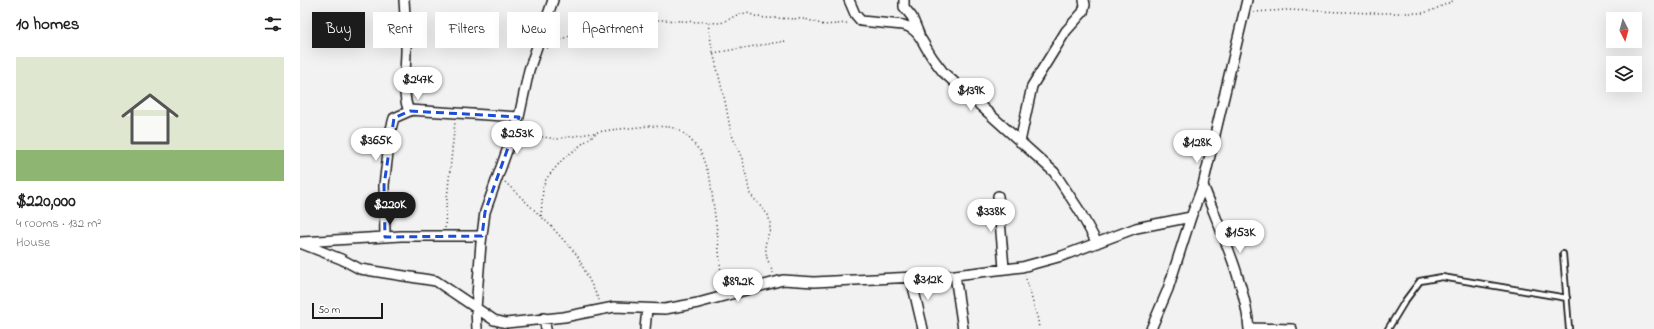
<!DOCTYPE html>
<html lang="en">
<head>
<meta charset="utf-8">
<style>
	body { margin:0; font-family:"Indie Flower",sans-serif; background:#f6f6f6; color:#222; height:100vh; display:flex; flex-direction:column; font-size:15px; white-space:nowrap }
	* { box-sizing:border-box; margin:0 }
	p { font-size:13px; color:#767676 }
	.icon { flex:none; width:22px; height:22px; fill:none; stroke:currentColor; stroke-width:2; stroke-linecap:round; stroke-linejoin:round }
	.map { position:relative; flex:1; overflow:hidden }
	.side { display:flex; flex-direction:column; background:#fff; width:300px }
	.side>* { flex:none }
	.guide { position:absolute; left:12px; top:12px; width:380px; height:36px; display:flex; gap:8px }
	.needle { width:26px; rotate:174deg }
	.fabs { position:absolute; left:1306px; top:12px; display:grid; gap:8px }
	.fabs a { display:grid; place-items:center; width:36px; height:36px; border-radius:0px; background:#fff; box-shadow:0 4px 16px #0002; font-size:20px }
	.scale { position:absolute; left:12px; bottom:10px; width:71px; box-sizing:border-box; padding-left:4px; border:2px solid #1c1c1c; border-top:0; font-size:11px; line-height:14px; white-space:nowrap; color:#1c1c1c; -webkit-text-stroke:3px #fff; paint-order:stroke }
	.price { position:absolute; translate:-50% -34px; padding:0 9px; border-radius:14px; background:#fff; color:#222; font-size:13px; line-height:26px; filter:drop-shadow(0 1px 2px #0008) }
	.price::after { content:''; position:absolute; left:50%; top:24px; width:12px; height:9px; margin-left:-6px; background:inherit; clip-path:polygon(0 0,100% 0,50% 100%) }
	.price.active { background:#1c1c1c; color:#fff }
	ul { padding:0; list-style:none }
	li { display:grid; align-content:center; gap:8px; height:212px; padding:0 16px }
	li span { display:grid; place-items:center; height:124px; border-radius:0px; color:#555 }
	li>.icon { margin-inline-start:auto }
	span .icon { width:72px; height:72px; fill:#fffc; stroke-width:1 }
	li b { font-size:17px }
	h2 { display:flex; justify-content:space-between; align-items:center; height:48px; padding:0 16px; font-size:17px }
	.chip { padding:0 14px; border-radius:0px; background:#fff; box-shadow:0 4px 16px #0002; font-size:14px; line-height:36px }
	.chip.active { background:#1c1c1c; color:#fff }
	main { display:flex; flex:1; min-height:0 }
	.map>svg:first-child { display:block }
	.lines { fill:none; stroke-linecap:round; stroke-linejoin:round }
	.service-casing { stroke:#1c1c1c; stroke-width:8 }
	.minor-casing { stroke:#1c1c1c; stroke-width:12 }
	.path { stroke:#1c1c1c; stroke-width:1.5; stroke-dasharray:1 3; stroke-linecap:butt }
	.service { stroke:#fff; stroke-width:4.5 }
	.minor { stroke:#fff; stroke-width:9 }
	.marked { fill:none; stroke:#1d4ed8; stroke-width:3; stroke-dasharray:8 5; stroke-linejoin:round }
</style>
</head>
<body>
<main>
<section class="side">
<h2>10 homes<svg class="icon" aria-label="filters" viewBox="0 0 24 24"><path d="M4 7h16M4 17h16"/><circle cx="9" cy="7" r="2"/><circle cx="15" cy="17" r="2"/></svg></h2>
<ul>
<li><span style="background:linear-gradient(#dfe7d0 75%,#8fb573 0)"><svg class="icon" aria-label="home" viewBox="0 0 24 24"><path d="M3 11l9-7 9 7M6 9v11h12V9"/></svg></span><div><b>$220,000</b><p>4 rooms · 132 m²</p><p>House</p></div></li>
</ul>
</section>
<div class="map">
<svg width="1354" height="329" viewBox="0 0 1354 329">
	<rect width="100%" height="100%" fill="#f2f2f2"/>
	<filter id="ink" filterUnits="userSpaceOnUse"><feTurbulence type="fractalNoise" baseFrequency=".025" numOctaves="2"/><feDisplacementMap in="SourceGraphic" scale="8" xChannelSelector="R" yChannelSelector="G"/><feConvolveMatrix kernelMatrix="1 2 1 2 8 2 1 2 1" color-interpolation-filters="sRGB"/></filter>
	<g filter="url(#ink)">
		<g class="lines">
			<g class="service-casing">
				<path id="service" d="M1263,254L1269,329
					M1088,329L1105,301L1120,281L1142,277L1267,298"/>
			</g>
			<g class="minor-casing">
				<path id="minor" d="M104,0C105,14 106,29 106,43C107,59 101,98 109,110L219,117
					M549,0L555,14L561,21L603,25C619,29 622,42 630,54C634,61 639,66 643,72L754,172L779,210L797,243
					M604,0V7L612,17L619,34
					M720,142L732,86L766,31L783,12L785,5L784,0
					M903,185C919,227 946,284 949,329
					M698,196L704,268
					M85,237L84,185L91,129L94,118L110,111
					M1,242L101,236H182
					M0,243L41,259L60,269L136,281L194,320L206,323L264,317L314,307L365,309L398,303L483,280L514,282L655,275L722,267L762,256L836,228L891,217
					M655,275L663,329
					M611,278L623,329
					M244,318L246,329
					M949,328L992,329
					M177,329L176,309L181,243L185,212L219,117L229,70L253,0
					M345,329L347,309
					M851,329L868,289L891,217L903,185L947,0"/>
			</g>
			<path class="path" d="M954,12L987,10L1073,13H1123L1133,10L1155,0
				M408,23L412,48L425,101L431,133L443,161L450,194L468,215L470,222V229L465,245L467,258L473,273
				M247,48L264,38L285,31L341,19L421,23L439,14L447,13L458,17L467,18L505,19L524,25L549,23
				M413,53L486,41
				M222,134L257,139L310,130L349,126L371,127L382,132L389,138L400,151L410,178L418,239L422,286
				M205,182L250,225L277,255L299,300
				M241,216L243,188L246,179L262,160L296,133
				M145,228L146,208L155,122
				M725,275L738,320L739,329"/>
			<use href="#service" class="service"/>
			<use href="#minor" class="minor"/>
		</g>
	</g>
	<path class="marked" d="M110,111L219,117L185,212L182,236L85,237L84,185L94,118Z"/>
</svg>
<div class="fabs">
<a><svg class="needle" viewBox="-14 -14 28 28"><path d="M0-13l5 13h-10z" fill="#e53935"/><path d="M0 13l5-13h-10z" fill="#767676"/></svg></a>
<a><svg class="icon" aria-label="layers" viewBox="0 0 24 24"><path d="M12 4l9 5-9 5-9-5zM3 14l9 5 9-5"/></svg></a>
</div>
<div class="scale">50 m</div>
<b class="price" style="left:118px;top:101px">$247K</b>
<b class="price" style="left:671px;top:112px">$139K</b>
<b class="price" style="left:217px;top:155px">$253K</b>
<b class="price" style="left:76px;top:162px">$365K</b>
<b class="price" style="left:897px;top:164px">$128K</b>
<b class="price active" style="left:90px;top:226px">$220K</b>
<b class="price" style="left:691px;top:233px">$338K</b>
<b class="price" style="left:940px;top:254px">$153K</b>
<b class="price" style="left:628px;top:301px">$312K</b>
<b class="price" style="left:438px;top:303px">$89.2K</b>
<div class="guide">
<a class="chip active">Buy</a>
<a class="chip">Rent</a>
<a class="chip">Filters</a>
<a class="chip">New</a>
<a class="chip">Apartment</a>
</div>
</div>
</main>
</body>
</html>
